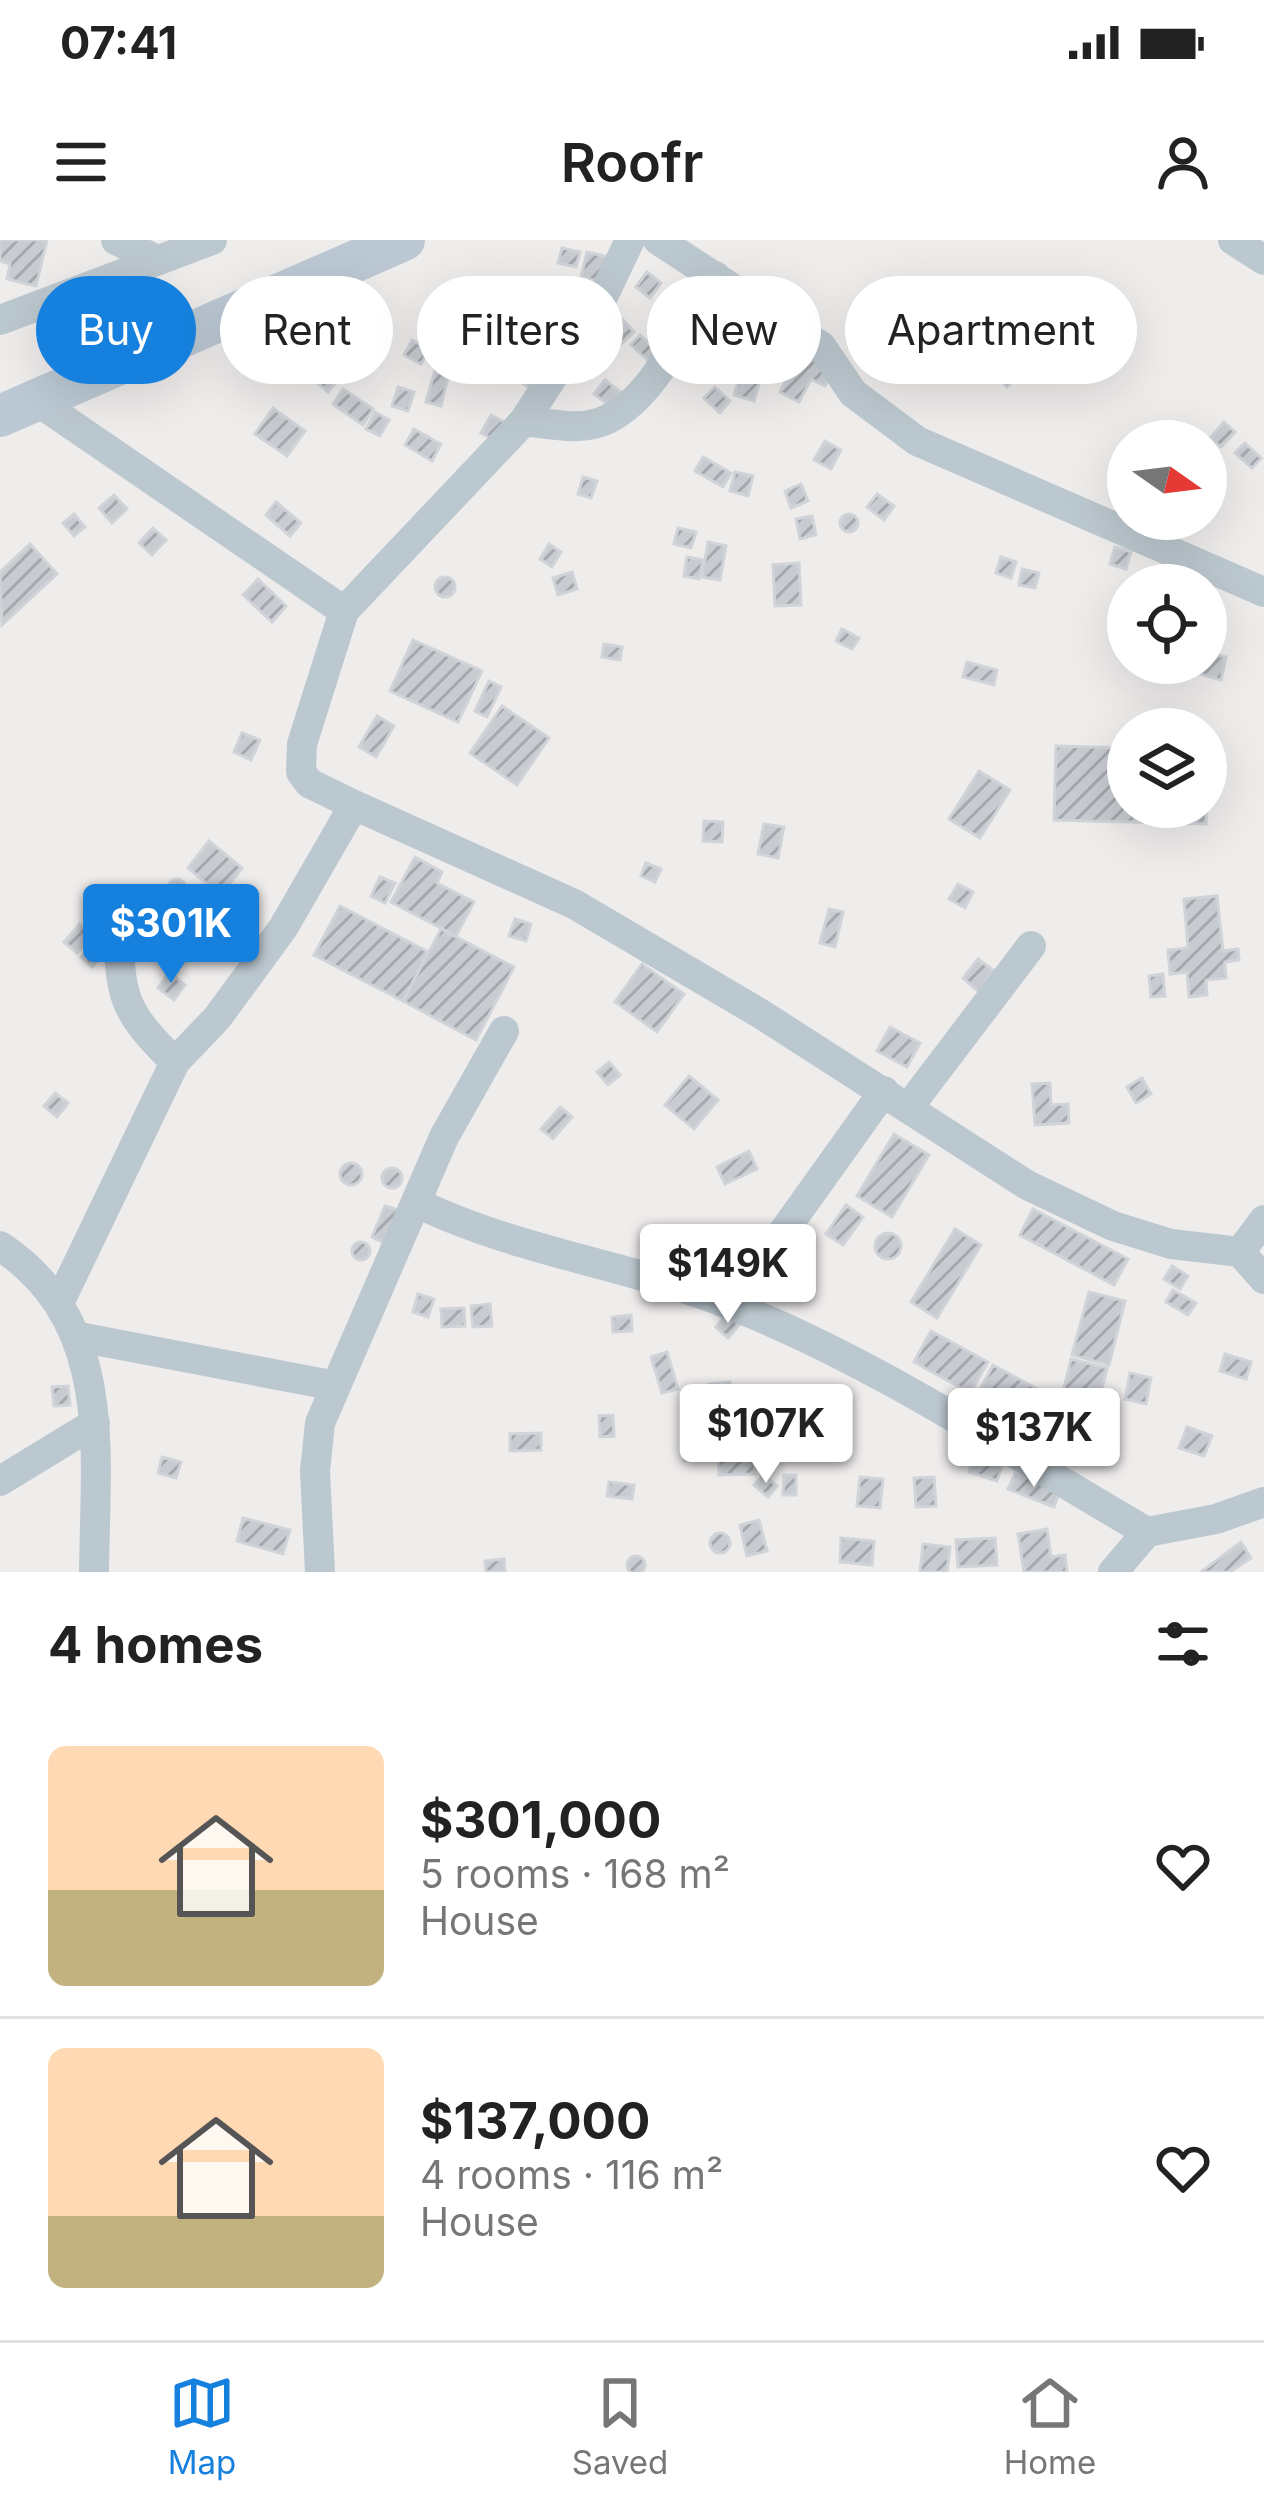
<!DOCTYPE html>
<html lang="en">
<head>
<meta charset="utf-8">
<style>
	body { margin:0; font-family:Inter,sans-serif; background:#f2f2f2; color:#222; height:100vh; display:flex; flex-direction:column; font-size:45px; white-space:nowrap }
	* { box-sizing:border-box; margin:0 }
	p { font-size:39px; color:#767676 }
	.icon { flex:none; width:66px; height:66px; fill:none; stroke:currentColor; stroke-width:2; stroke-linecap:round; stroke-linejoin:round }
	.map { position:relative; height:1332px; overflow:hidden }
	.details { display:flex; flex-direction:column; background:#fff; flex:1 }
	.details>* { flex:none }
	.banner { position:absolute; left:36px; top:36px; width:1194px; height:108px; display:flex; gap:24px }
	.needle { width:78px; rotate:104deg }
	.buttons { position:absolute; left:1107px; top:180px; display:grid; gap:24px }
	.buttons a { display:grid; place-items:center; width:120px; height:120px; border-radius:50%; background:#fff; box-shadow:0 12px 48px #0002; font-size:60px }
	.price { position:absolute; translate:-50% -102px; padding:0 27px; border-radius:12px; background:#fff; color:#222; font-size:39px; line-height:78px; filter:drop-shadow(0 3px 6px #0008) }
	.price::after { content:''; position:absolute; left:50%; top:72px; width:36px; height:27px; margin-left:-18px; background:inherit; clip-path:polygon(0 0,100% 0,50% 100%) }
	.price.current { background:#1680de; color:#fff }
	ul { padding:0; list-style:none }
	li { display:flex; align-items:center; gap:36px; height:300px; padding:0 48px }
	li+li { border-top:3px solid #e0e0e0 }
	li span { display:grid; place-items:center; flex:none; width:336px; height:240px; border-radius:18px; color:#555 }
	li>.icon { margin-inline-start:auto }
	span .icon { width:144px; height:144px; fill:#fffc; stroke-width:1 }
	li b { font-size:51px }
	h2 { display:flex; justify-content:space-between; align-items:center; height:144px; padding:0 48px; font-size:51px }
	.pill { padding:0 42px; border-radius:54px; background:#fff; box-shadow:0 12px 48px #0002; font-size:42px; line-height:108px }
	.pill.current { background:#1680de; color:#fff }
	.status { display:flex; justify-content:space-between; align-items:center; height:84px; padding:0 60px; background:#fff; direction:ltr }
	.status svg { height:33px; fill:currentColor }
	header { display:flex; justify-content:space-between; align-items:center; height:156px; padding:0 48px; background:#fff; font-size:54px; font-weight:600 }
	.tabs { display:flex; justify-content:space-around; align-items:center; height:168px; border-top:3px solid #e0e0e0; background:#fff; font-size:33px; color:#767676 }
	.tabs a { display:grid; justify-items:center; gap:6px }
	.tabs .current { color:#1680de }
	.map>svg:first-child { display:block }
	.building { fill:url(#building-hatch); stroke:#d0d3d8; stroke-width:3 }
	.lines { fill:none; stroke-linecap:round; stroke-linejoin:round }
	.street { stroke:#bcc8cf; stroke-width:30 }
	.secondary { stroke:#bcc9d4; stroke-width:42 }
</style>
</head>
<body>
<div class="status"><b>07:41</b><svg viewBox="0 0 49 12"><path d="M0 12V9h3v3zM5 12V6h3v6zM10 12V3h3v9zM15 12V0h3v12zM26 1h20v11H26zM47 4h2v5h-2z"/></svg></div>
<header><svg class="icon" aria-label="menu" viewBox="0 0 24 24"><path d="M4 6h16M4 12h16M4 18h16"/></svg>Roofr<svg class="icon" aria-label="person" viewBox="0 0 24 24"><circle cx="12" cy="8" r="4"/><path d="M4 21q1-7 8-7t8 7"/></svg></header>
<div class="map">
<svg width="1264" height="1332" viewBox="0 0 1264 1332">
	<defs>
		<pattern id="building-hatch" width="6" height="6" patternUnits="userSpaceOnUse" patternTransform="scale(3)"><rect width="6" height="6" fill="#c8ccd1"/><path d="M-1 1l2-2M0 6l6-6M5 7l2-2" fill="none" stroke="#a4a8ad"/></pattern>
	</defs>
	<rect width="100%" height="100%" fill="#efecec"/>
	<path class="building" d="M0,0H47L36,46L7,39L10,24L0,21Z
		M562,8L580,12L576,27L558,23Z
		M587,12L608,17L601,42L581,37Z
		M647,32L661,43L650,58L636,47Z
		M545,43L581,46L578,79L543,76Z
		M623,80L634,92L621,104L611,91Z
		M521,81L523,101L507,103L505,84Z
		M1055,85L1078,105L1053,133L1030,112Z
		M640,95L661,114L652,124L631,105Z
		M412,100L429,110L421,124L404,115Z
		M536,102L557,115L535,151L514,138Z
		M513,106L514,119L496,120L495,107Z
		M801,111L834,128L825,146L811,139L799,162L780,152Z
		M1007,125L1019,135L1007,147L996,137Z
		M324,127L338,140L328,152L313,139Z
		M742,129L762,134L754,161L734,155Z
		M435,130L449,134L441,166L426,162Z
		M605,140L621,152L610,166L594,154Z
		M398,147L414,152L408,171L392,166Z
		M715,147L730,161L720,173L704,158Z
		M343,149L373,169L363,185L333,164Z
		M273,168L305,191L287,216L255,194Z
		M375,172L389,180L380,196L366,189Z
		M491,175L508,184L498,202L481,193Z
		M1224,182L1235,192L1221,207L1210,198Z
		M414,189L441,204L432,221L405,205Z
		M825,201L841,210L831,229L814,220Z
		M1245,203L1261,218L1252,228L1235,213Z
		M703,217L731,233L723,247L695,231Z
		M735,232L753,236L748,256L730,251Z
		M583,237L597,241L591,258L578,254Z
		M801,244L808,261L791,268L785,251Z
		M877,254L894,266L884,280L867,267Z
		M114,255L127,269L112,283L99,268Z
		M276,262L301,283L290,296L266,275Z
		M840 283a9 9 0 1 1 18 0a9 9 0 1 1-18 0Z
		M74,274L85,287L74,296L63,283Z
		M812,276L816,295L800,299L796,279Z
		M153,288L166,300L152,315L139,303Z
		M678,288L696,292L691,308L674,304Z
		M708,302L726,306L720,340L702,337Z
		M30,304L57,334L2,385L0,332Z
		M549,304L561,312L552,327L540,319Z
		M1115,307L1131,312L1126,329L1110,324Z
		M687,317L703,320L699,339L684,336Z
		M1001,317L1016,322L1011,338L996,333Z
		M799,323L801,365L775,366L773,325Z
		M1022,329L1039,333L1035,348L1019,345Z
		M572,332L577,349L558,355L553,338Z
		M435 347a10 10 0 1 1 20 0a10 10 0 1 1-20 0Z
		M258,339L286,366L272,382L243,355Z
		M842,389L859,398L852,409L836,401Z
		M413,400L482,431L458,482L390,451Z
		M604,404L622,407L620,420L602,417Z
		M1206,412L1226,417L1221,440L1192,432L1194,423H1206Z
		M967,422L997,430L994,445L963,437Z
		M489,441L501,447L487,477L475,471Z
		M502,466L549,498L517,545L470,513Z
		M377,476L394,486L376,517L359,507Z
		M242,493L260,500L251,520L234,512Z
		M1056,506L1128,508V567H1206L1208,510L1206,584L1054,580Z
		M979,531L1010,550L980,598L949,579Z
		M704,581L723,582L722,602L703,601Z
		M764,584L784,587L778,618L758,614Z
		M209,601L242,628L221,655L188,628Z
		M415,617L442,632L437,643L474,662L456,696L391,662Z
		M646,623L661,629L655,642L641,636Z
		M380,637L395,643L385,663L371,656Z
		M168 648a9 9 0 1 1 18 0a9 9 0 1 1-18 0Z
		M958,644L973,652L965,668L949,659Z
		M246,647L258,654L244,677L232,670Z
		M1217,656L1223,711L1238,709L1239,720L1225,722L1226,738L1206,740L1207,755L1189,757L1187,732L1170,734L1168,710L1188,708L1184,659Z
		M340,666L428,712L403,761L314,715Z
		M829,669L843,672L835,707L820,703Z
		M217 683a9 9 0 1 1 18 0a9 9 0 1 1-18 0Z
		M515,679L531,684L526,701L509,696Z
		M80,684L93,696L77,713L64,702Z
		M441,689L514,727L476,800L403,761Z
		M90,706L102,716L92,727L81,717Z
		M978,719L994,731L978,751L963,738Z
		M642,724L684,754L657,792L615,762Z
		M169,732L185,745L174,760L158,748Z
		M1163,734L1165,756L1151,757L1149,736Z
		M890,787L920,803L907,827L877,811Z
		M609,822L620,835L608,845L597,832Z
		M689,836L718,860L694,889L665,865Z
		M1142,838L1151,854L1136,863L1127,847Z
		M1050,843L1051,865L1068,864L1069,883L1035,885L1032,844Z
		M55,853L68,863L57,877L44,866Z
		M560,867L572,877L553,899L541,889Z
		M894,894L929,915L892,977L857,956Z
		M749,911L757,929L725,944L717,927Z
		M340 934a11 11 0 1 1 22 0a11 11 0 1 1-22 0Z
		M382 938a10 10 0 1 1 20 0a10 10 0 1 1-20 0Z
		M846,965L863,977L843,1005L826,994Z
		M385,966L408,973L394,1008L372,997Z
		M1033,969L1128,1019L1114,1045L1020,995Z
		M955,989L981,1005L937,1078L911,1062Z
		M875 1006a13 13 0 1 1 26 0a13 13 0 1 1-26 0Z
		M352 1011a9 9 0 1 1 18 0a9 9 0 1 1-18 0Z
		M1172,1026L1188,1036L1180,1049L1164,1039Z
		M1173,1050L1196,1063L1188,1075L1166,1062Z
		M1089,1052L1125,1061L1109,1125L1072,1115Z
		M418,1054L434,1059L428,1077L413,1072Z
		M490,1064L492,1086L473,1087L471,1066Z
		M464,1068L465,1086L442,1087L441,1069Z
		M727,1074L739,1085L728,1098L716,1087Z
		M631,1075L632,1091L613,1092L612,1077Z
		M931,1091L988,1122L970,1153L914,1122Z
		M667,1112L678,1149L662,1153L651,1117Z
		M1225,1114L1251,1122L1246,1139L1220,1131Z
		M1071,1119L1107,1128L1092,1190L1056,1181Z
		M993,1125L1047,1154L1030,1187L976,1157Z
		M1130,1133L1151,1138L1146,1164L1125,1159Z
		M730,1142L732,1160L711,1162L709,1144Z
		M68,1146L70,1165L54,1166L52,1147Z
		M729,1170L732,1188L717,1190L714,1172Z
		M613,1175L614,1196L600,1197L599,1176Z
		M1187,1187L1212,1196L1204,1216L1179,1208Z
		M541,1193V1210L510,1211V1194Z
		M753,1194L755,1234L719,1235L718,1195Z
		M699,1202L703,1216L685,1221L681,1208Z
		M974,1214L1003,1223L997,1241L969,1232Z
		M162,1217L181,1222L176,1238L158,1233Z
		M1015,1233L1060,1250L1054,1267L1008,1249Z
		M763,1235L777,1246L768,1257L754,1245Z
		M784,1235H796V1255H783Z
		M860,1237L883,1239L880,1268L857,1266Z
		M934,1237L936,1266L916,1267L914,1238Z
		M609,1242L634,1245L632,1259L607,1256Z
		M243,1278L290,1290L283,1314L237,1301Z
		M759,1280L767,1311L747,1316L740,1285Z
		M1047,1289L1051,1317L1065,1315L1067,1332H1024L1018,1294Z
		M710 1303a10 10 0 1 1 20 0a10 10 0 1 1-20 0Z
		M841,1298L874,1301L872,1325L840,1322Z
		M995,1298L997,1325L958,1327L956,1300Z
		M1241,1302L1251,1318L1230,1332H1201Z
		M923,1304L950,1307L947,1332H920Z
		M627 1325a9 9 0 1 1 18 0a9 9 0 1 1-18 0Z
		M504,1319L505,1332H486L485,1321Z"/>
	<g class="lines">
		<path class="street" d="M116,0L155,19
			M630,0L598,67L524,181L344,371L302,504L301,532L309,543L354,565L574,664L761,774L1027,945L1113,986L1171,1004L1240,1012L1264,1039
			M658,0L821,106L853,153L917,201L1264,352
			M1233,0L1264,20
			M0,80L212,0
			M37,161L344,371
			M524,181C551,184 583,192 608,179C657,155 687,80 715,36
			M118,673C121,752 116,765 175,822
			M908,868L1031,706
			M419,964C520,1012 629,1025 731,1065C876,1122 1012,1214 1147,1292
			M0,1006C115,1082 95,1212 94,1332
			M1240,1012L1264,980
			M60,1061L175,822L217,778L283,688L354,565
			M731,1065L884,851
			M79,1097L336,1146
			M0,1241L95,1183
			M320,1332L315,1231L320,1183L444,897L504,791
			M1113,1332L1147,1292L1216,1279L1264,1262"/>
		<path class="secondary" d="M0,176L404,0"/>
	</g>
</svg>
<div class="buttons">
<a><svg class="needle" viewBox="-14 -14 28 28"><path d="M0-13l5 13h-10z" fill="#e53935"/><path d="M0 13l5-13h-10z" fill="#767676"/></svg></a>
<a><svg class="icon" aria-label="locate" viewBox="0 0 24 24"><circle cx="12" cy="12" r="6"/><path d="M12 2v4M12 18v4M2 12h4M18 12h4"/></svg></a>
<a><svg class="icon" aria-label="layers" viewBox="0 0 24 24"><path d="M12 4l9 5-9 5-9-5zM3 14l9 5 9-5"/></svg></a>
</div>
<b class="price current" style="left:171px;top:746px">$301K</b>
<b class="price" style="left:728px;top:1086px">$149K</b>
<b class="price" style="left:766px;top:1246px">$107K</b>
<b class="price" style="left:1034px;top:1250px">$137K</b>
<div class="banner">
<a class="pill current">Buy</a>
<a class="pill">Rent</a>
<a class="pill">Filters</a>
<a class="pill">New</a>
<a class="pill">Apartment</a>
</div>
</div>
<section class="details">
<h2>4 homes<svg class="icon" aria-label="filters" viewBox="0 0 24 24"><path d="M4 7h16M4 17h16"/><circle cx="9" cy="7" r="2"/><circle cx="15" cy="17" r="2"/></svg></h2>
<ul>
<li><span style="background:linear-gradient(#ffd9b3 60%,#c2b280 0)"><svg class="icon" aria-label="home" viewBox="0 0 24 24"><path d="M3 11l9-7 9 7M6 9v11h12V9"/></svg></span><div><b>$301,000</b><p>5 rooms · 168 m²</p><p>House</p></div><svg class="icon" aria-label="heart" viewBox="0 0 24 24"><path d="M12 20l-8-8c-3-5 5-10 8-4 3-6 11-1 8 4z"/></svg></li>
<li><span style="background:linear-gradient(#ffd9b3 70%,#c2b280 0)"><svg class="icon" aria-label="home" viewBox="0 0 24 24"><path d="M3 11l9-7 9 7M6 9v11h12V9"/></svg></span><div><b>$137,000</b><p>4 rooms · 116 m²</p><p>House</p></div><svg class="icon" aria-label="heart" viewBox="0 0 24 24"><path d="M12 20l-8-8c-3-5 5-10 8-4 3-6 11-1 8 4z"/></svg></li>
</ul>
</section>
<nav class="tabs">
<a class="current"><svg class="icon" aria-label="map" viewBox="0 0 24 24"><path d="M3 6l6-2 6 2 6-2v14l-6 2-6-2-6 2zM9 4v14M15 6v14"/></svg>Map</a>
<a><svg class="icon" aria-label="saved" viewBox="0 0 24 24"><path d="M7 4h10v16l-5-4-5 4z"/></svg>Saved</a>
<a><svg class="icon" aria-label="home" viewBox="0 0 24 24"><path d="M3 11l9-7 9 7M6 9v11h12V9"/></svg>Home</a>
</nav>
</body>
</html>
